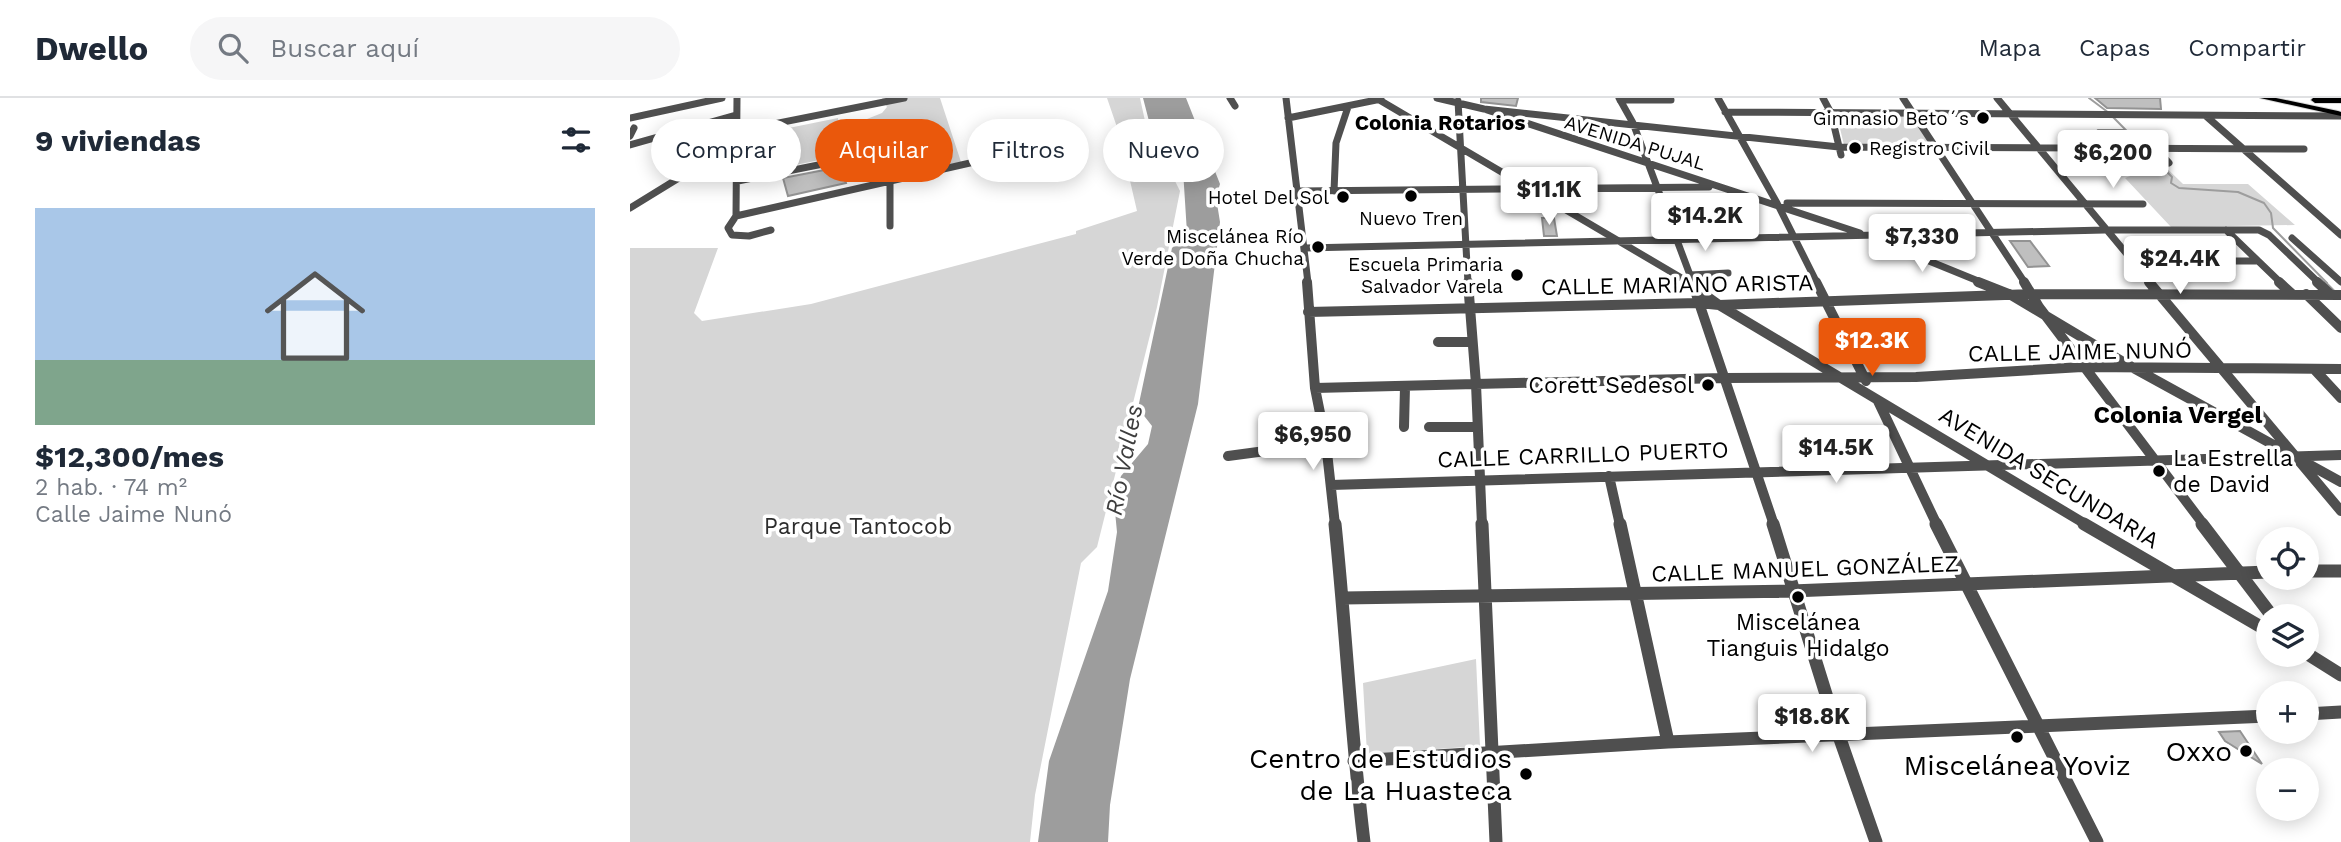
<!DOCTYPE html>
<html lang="es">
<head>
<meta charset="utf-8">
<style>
	body { margin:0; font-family:"Work Sans",sans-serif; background:#f6f6f7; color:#1f2937; height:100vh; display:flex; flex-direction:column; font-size:26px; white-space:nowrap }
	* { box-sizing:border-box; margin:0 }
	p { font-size:23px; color:#747a83 }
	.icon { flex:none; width:38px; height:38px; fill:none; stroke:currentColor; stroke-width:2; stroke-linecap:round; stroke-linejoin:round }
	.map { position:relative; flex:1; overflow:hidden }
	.drawer { display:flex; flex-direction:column; background:#fff; width:630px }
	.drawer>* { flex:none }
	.guide { position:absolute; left:21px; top:21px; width:665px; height:63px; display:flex; gap:14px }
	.buttons { position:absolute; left:1626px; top:429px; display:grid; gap:14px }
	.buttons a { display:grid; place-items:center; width:63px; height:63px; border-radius:50%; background:#fff; box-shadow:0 4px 18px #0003; font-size:35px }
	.price { position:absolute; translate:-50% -60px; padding:0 16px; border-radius:7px; background:#fff; color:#222; font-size:23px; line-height:46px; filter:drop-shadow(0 2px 4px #0008) }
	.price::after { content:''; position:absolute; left:50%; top:42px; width:21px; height:16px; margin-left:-10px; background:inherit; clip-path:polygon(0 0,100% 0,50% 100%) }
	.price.current { background:#ea580c; color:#fff }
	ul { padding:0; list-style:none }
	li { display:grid; align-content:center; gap:14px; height:371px; padding:0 35px }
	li+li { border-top:2px solid #e0e1e3 }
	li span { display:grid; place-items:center; height:217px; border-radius:0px; color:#555 }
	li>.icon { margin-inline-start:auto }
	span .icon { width:126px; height:126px; fill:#fffc; stroke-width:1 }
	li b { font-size:30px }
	h2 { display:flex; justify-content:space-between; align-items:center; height:84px; padding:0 35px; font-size:30px }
	.tag { padding:0 24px; border-radius:32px; background:#fff; box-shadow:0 4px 18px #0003; font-size:24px; line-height:63px }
	.tag.current { background:#ea580c; color:#fff }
	header { display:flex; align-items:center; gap:42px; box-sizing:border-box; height:98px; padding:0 35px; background:#fff; border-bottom:2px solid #e0e1e3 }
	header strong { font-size:33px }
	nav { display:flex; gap:38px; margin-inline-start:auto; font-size:24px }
	.search { width:490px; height:63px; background:#f6f6f7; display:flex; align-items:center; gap:18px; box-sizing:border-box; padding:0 24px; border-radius:38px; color:#747a83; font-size:26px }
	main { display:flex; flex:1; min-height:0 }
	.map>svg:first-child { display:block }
	.green { fill:#d6d6d6 }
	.water { fill:#9d9d9d }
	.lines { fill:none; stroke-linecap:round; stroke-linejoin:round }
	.stream-far1 { stroke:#9d9d9d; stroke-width:2 }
	.stream { stroke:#9d9d9d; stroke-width:2.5 }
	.building { fill:#bfbfbf; stroke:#939393; stroke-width:2 }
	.major-casing { stroke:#dbdbdb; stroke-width:2 }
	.minor-far2 { stroke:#4f4f4f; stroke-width:7 }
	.minor-far1 { stroke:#4f4f4f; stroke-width:10 }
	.minor { stroke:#4f4f4f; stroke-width:13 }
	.major { fill:#000; fill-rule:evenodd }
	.poi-dot { fill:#000; stroke:#fff; stroke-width:2.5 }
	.labels { text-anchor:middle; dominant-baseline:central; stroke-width:7; stroke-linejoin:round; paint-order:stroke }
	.far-poi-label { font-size:19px; fill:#000; stroke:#fff; text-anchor:end }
	.far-street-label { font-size:19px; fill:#000; stroke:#fff }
	.far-neighbourhood-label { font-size:21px; font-weight:bold; fill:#000; stroke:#fff }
	.street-label { font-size:23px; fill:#000; stroke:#fff }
	.poi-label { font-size:23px; fill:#000; stroke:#fff; text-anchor:end }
	.park-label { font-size:23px; fill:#2d2d2d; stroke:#fff }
	.neighbourhood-label { font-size:24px; font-weight:bold; fill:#000; stroke:#fff }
	.water-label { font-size:24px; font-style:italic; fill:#3e3e3e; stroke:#fff }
	.near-poi-label { font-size:28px; fill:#000; stroke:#fff; text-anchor:end }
</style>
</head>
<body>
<header>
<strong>Dwello</strong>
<div class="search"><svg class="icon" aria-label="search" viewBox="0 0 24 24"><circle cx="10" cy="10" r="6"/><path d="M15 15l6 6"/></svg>Buscar aquí</div>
<nav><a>Mapa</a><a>Capas</a><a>Compartir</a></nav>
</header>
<main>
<section class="drawer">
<h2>9 viviendas<svg class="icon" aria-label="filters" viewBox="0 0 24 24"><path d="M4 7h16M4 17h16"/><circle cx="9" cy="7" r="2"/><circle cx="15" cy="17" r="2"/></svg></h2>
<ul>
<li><span style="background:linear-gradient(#a9c7e8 70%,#7fa58c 0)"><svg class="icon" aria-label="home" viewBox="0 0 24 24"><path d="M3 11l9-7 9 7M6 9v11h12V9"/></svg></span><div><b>$12,300/mes</b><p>2 hab. · 74 m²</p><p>Calle Jaime Nunó</p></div></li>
</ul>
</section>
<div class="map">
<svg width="1711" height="744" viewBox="0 0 1711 744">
	<rect width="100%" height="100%" fill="#fff"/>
	<path class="green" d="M252,0H310L331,64L249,80L233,79L230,62L232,23L252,15L257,9Z
		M477,0H510L515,23L550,93L527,209L467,449L451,465L405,697L400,744H0V150H88L64,215L72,223L181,206L446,136V133L507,113L489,35Z
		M1207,18H1282L1301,47H1214Z
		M208,20L214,57L136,73L134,35Z
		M1479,54H1520L1553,86H1618L1665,127L1541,129L1495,80L1503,77Z
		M846,561L850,648L737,656L733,585Z"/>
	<path class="water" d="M513,0H556L590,86L586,99L590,124L568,306L500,581L480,707L478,744H408L419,663L478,493L487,434L484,403L491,378L518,346L522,328L508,310L542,150L557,135L553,72L530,45L519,23Z"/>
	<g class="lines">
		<path class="stream-far1" d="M1459,0L1479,15
			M1483,19L1542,79L1541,85L1549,90L1608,94L1634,105L1641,115L1643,130L1697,185"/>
		<path class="stream" d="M1695,184L1704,193"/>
	</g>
	<path class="building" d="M851,0H888L886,8L851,4Z
		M1465,0H1530L1531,11L1477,10Z
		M1469,32H1494L1507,44H1481Z
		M210,69L216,85L158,98L153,80Z
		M912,120H924L927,138H914Z
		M1380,143H1400L1419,168L1398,169Z
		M1610,633L1632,666L1595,643L1589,634Z"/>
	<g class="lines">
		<g class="major-casing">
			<path id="major" d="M1630,0H1646L1708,13L1711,14V18Z
				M1683,0H1711V5H1685L1681,2Z"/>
		</g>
		<path class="minor-far2" d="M107,0L106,118L98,130L102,137L119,138L141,132
			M600,0L605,8
			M656,0L678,185
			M746,0L1060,185
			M807,0L854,11L1209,49L1674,51
			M989,0L1003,25L1063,185
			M1088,0L1147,105L1187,185
			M1193,0L1201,15L1211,57
			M1273,0L1395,185
			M1367,0L1521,185
			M990,2H1041
			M828,3L838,185
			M854,11L1230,135
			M1095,14L1711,18
			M1576,18L1711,137
			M0,20L92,0
			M658,20L751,1
			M108,33L274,0
			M0,38L4,30
			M0,47L106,17
			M1526,51L1539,65
			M108,83L223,60
			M260,83V128
			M669,93L1079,89
			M704,93L706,45L718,9
			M1157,105L1513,106
			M0,110L57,75L108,33
			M106,118L402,51
			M1596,132L1651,185
			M1662,140L1711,184
			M1245,141L1353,185
			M675,150L1475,132H1629L1639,137L1689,185
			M1581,163H1628
			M1060,177L1098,175"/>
		<path class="minor-far1" d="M677,184L685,290L696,345L705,427
			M838,184L846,286L852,427
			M1057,184L1089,207L1457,427
			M1062,184L1144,427
			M1186,184L1236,283
			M1348,184L1381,197L1500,268L1711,384
			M1394,184L1409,209L1574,427
			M1519,184L1711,413
			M1649,184L1662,196
			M1687,184L1701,197
			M1676,196L1711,230
			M678,214L1069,205L1089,207L1403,196L1711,197
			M808,244H842
			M1684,271L1711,300
			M685,290L1093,280L1286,279L1452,269L1711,271
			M1248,303L1307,427
			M774,329L775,289
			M799,329H846
			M598,358L696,345
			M979,378L990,427
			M701,387L1711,357"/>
		<path class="minor" d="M705,426C716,532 721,638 734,744
			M852,426L866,744
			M990,426L1038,644
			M1143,426L1209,638L1246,744
			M1306,426L1467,744
			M1454,426L1638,533
			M1572,426L1642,518
			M1676,473H1711
			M713,500L1162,493L1638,474
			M1676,555L1711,577
			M1676,616L1711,614
			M724,663L1038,644L1638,618"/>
		<use href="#major" class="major"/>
	</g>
	<g class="poi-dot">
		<circle cx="1353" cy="20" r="7"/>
		<circle cx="1225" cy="50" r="7"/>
		<circle cx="781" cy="98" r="7"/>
		<circle cx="713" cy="99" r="7"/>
		<circle cx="688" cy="149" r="7"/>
		<circle cx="887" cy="177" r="7"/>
		<circle cx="1078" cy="287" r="7"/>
		<circle cx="1529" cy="373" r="7"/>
		<circle cx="1168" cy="499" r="7"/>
		<circle cx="1387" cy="639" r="7"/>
		<circle cx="1616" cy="653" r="7"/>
		<circle cx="896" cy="676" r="7"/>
	</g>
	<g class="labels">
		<g class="far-poi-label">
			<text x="1339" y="20">Gimnasio Beto´s</text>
			<text x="1239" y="50" text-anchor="start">Registro Civil</text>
			<text x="699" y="99">Hotel Del Sol</text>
			<text x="781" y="120" text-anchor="middle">Nuevo Tren</text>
			<text x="674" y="138">Miscelánea Río<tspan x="674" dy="22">Verde Doña Chucha</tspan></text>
			<text x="873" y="166">Escuela Primaria<tspan x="873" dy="22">Salvador Varela</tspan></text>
		</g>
		<g class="far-street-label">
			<text transform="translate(1005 45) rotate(17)">AVENIDA PUJAL</text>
		</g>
		<g class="far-neighbourhood-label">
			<text x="810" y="24">Colonia Rotarios</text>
		</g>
		<g class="street-label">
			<text transform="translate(1047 187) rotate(-1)">CALLE MARIANO ARISTA</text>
			<text transform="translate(1450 254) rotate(-1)">CALLE JAIME NUNÓ</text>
			<text transform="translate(953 357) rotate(-2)">CALLE CARRILLO PUERTO</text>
			<text transform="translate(1419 380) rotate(31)">AVENIDA SECUNDARIA</text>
			<text transform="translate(1175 471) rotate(-2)">CALLE MANUEL GONZÁLEZ</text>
		</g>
		<g class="poi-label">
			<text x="1064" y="287">Corett Sedesol</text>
			<text x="1543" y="360" text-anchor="start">La Estrella<tspan x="1543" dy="26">de David</tspan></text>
			<text x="1168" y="524" text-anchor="middle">Miscelánea<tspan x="1168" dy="26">Tianguis Hidalgo</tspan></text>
		</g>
		<g class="park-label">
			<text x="228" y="428">Parque Tantocob</text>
		</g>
		<g class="neighbourhood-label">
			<text x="1548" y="317">Colonia Vergel</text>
		</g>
		<g class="water-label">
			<text transform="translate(494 362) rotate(-79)">Río Valles</text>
		</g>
		<g class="near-poi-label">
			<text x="1602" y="653">Oxxo</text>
			<text x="882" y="660">Centro de Estudios<tspan x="882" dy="32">de La Huasteca</tspan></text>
			<text x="1387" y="667" text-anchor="middle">Miscelánea Yoviz</text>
		</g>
	</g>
</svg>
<div class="buttons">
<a><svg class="icon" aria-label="locate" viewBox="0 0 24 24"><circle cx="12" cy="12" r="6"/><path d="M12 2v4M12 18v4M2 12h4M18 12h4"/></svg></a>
<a><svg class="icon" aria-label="layers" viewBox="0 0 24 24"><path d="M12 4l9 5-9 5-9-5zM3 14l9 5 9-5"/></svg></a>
<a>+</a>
<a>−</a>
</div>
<b class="price" style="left:1483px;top:92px">$6,200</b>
<b class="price" style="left:919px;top:129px">$11.1K</b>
<b class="price" style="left:1075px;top:155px">$14.2K</b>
<b class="price" style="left:1292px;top:176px">$7,330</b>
<b class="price" style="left:1550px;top:198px">$24.4K</b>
<b class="price current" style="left:1242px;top:280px">$12.3K</b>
<b class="price" style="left:683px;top:374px">$6,950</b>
<b class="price" style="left:1206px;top:387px">$14.5K</b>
<b class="price" style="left:1182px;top:656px">$18.8K</b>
<div class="guide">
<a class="tag">Comprar</a>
<a class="tag current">Alquilar</a>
<a class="tag">Filtros</a>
<a class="tag">Nuevo</a>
</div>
</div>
</main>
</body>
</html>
